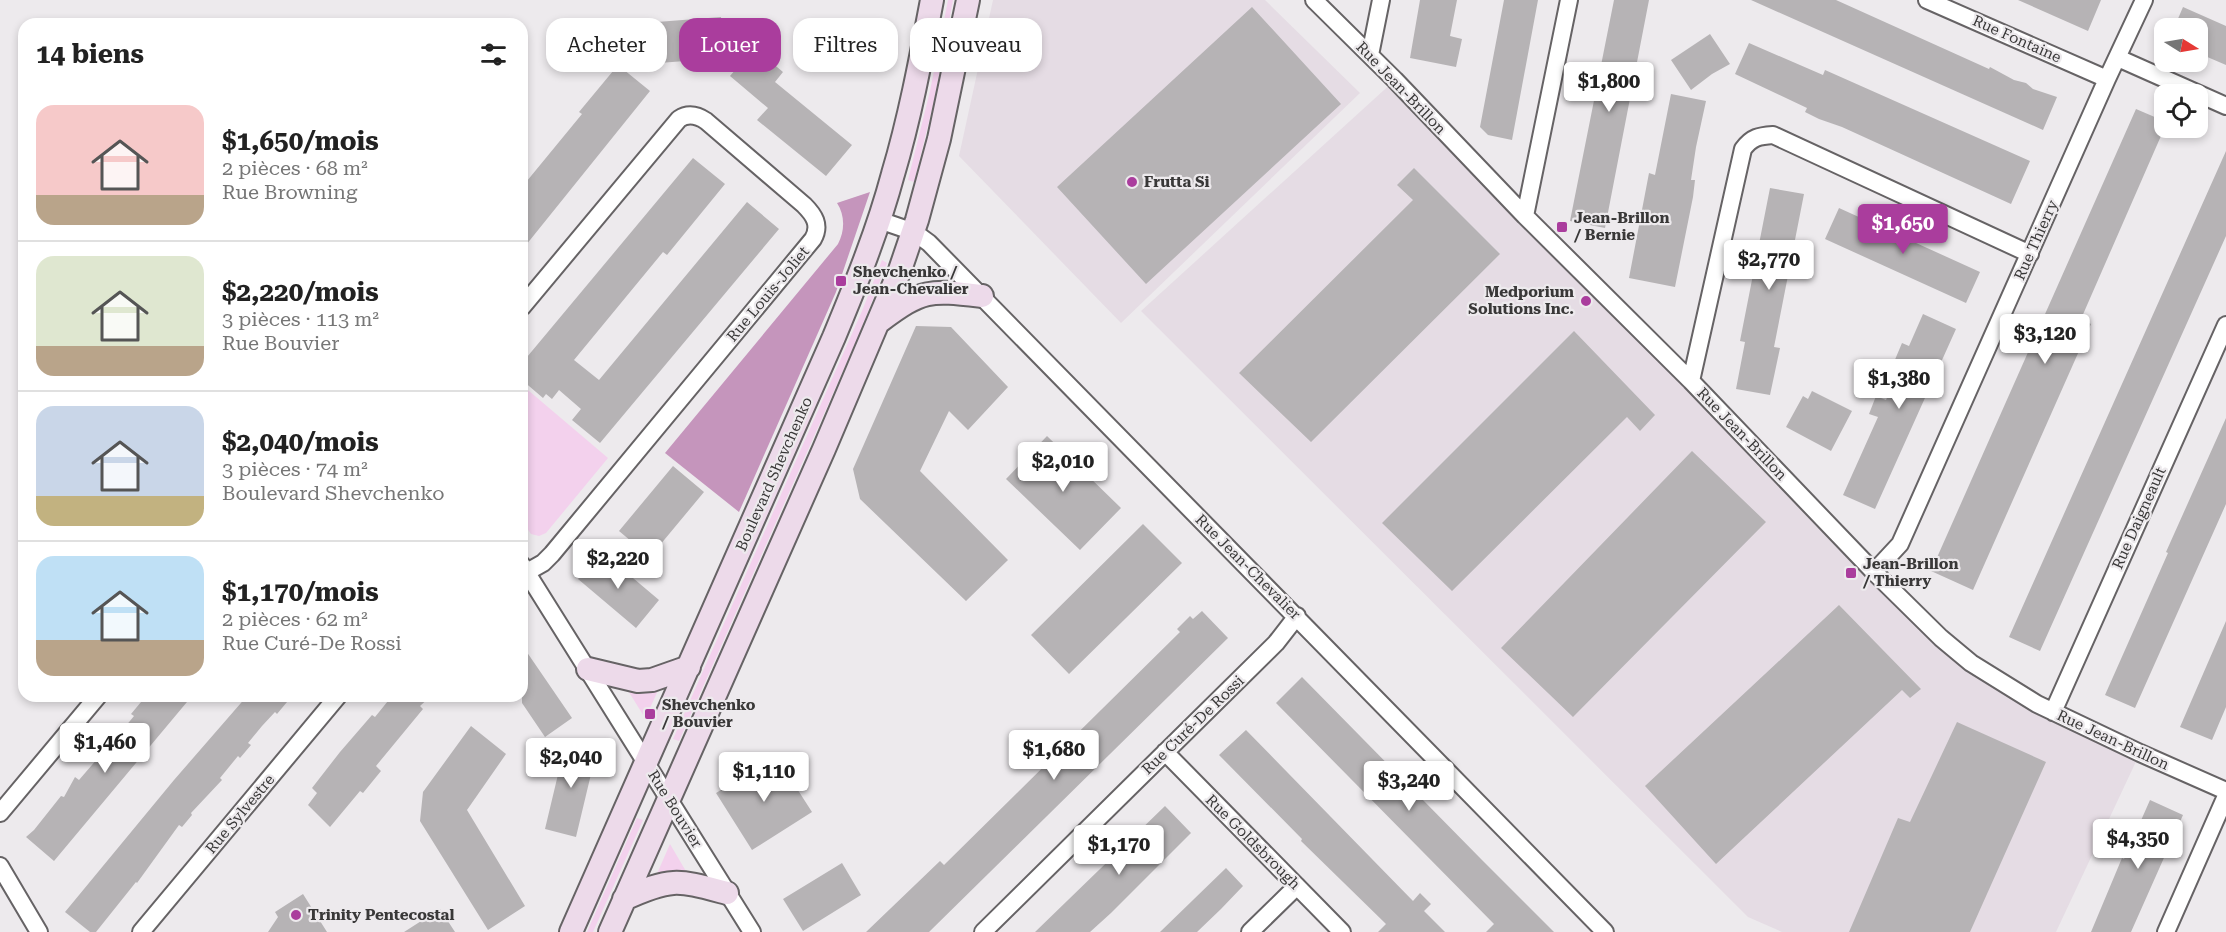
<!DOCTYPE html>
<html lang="fr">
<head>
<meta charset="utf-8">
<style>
	body { margin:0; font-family:"Roboto Serif",serif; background:#f2f2f2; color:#222; height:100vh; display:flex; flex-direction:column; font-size:22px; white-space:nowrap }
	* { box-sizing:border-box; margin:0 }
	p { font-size:20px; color:#767676 }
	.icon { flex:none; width:33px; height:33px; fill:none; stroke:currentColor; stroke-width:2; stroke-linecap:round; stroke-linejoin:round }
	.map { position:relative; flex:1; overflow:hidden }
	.details { position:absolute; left:18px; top:18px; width:510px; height:684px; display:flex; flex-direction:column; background:#fff; border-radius:18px; box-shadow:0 3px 9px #0003 }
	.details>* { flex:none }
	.guide { position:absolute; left:546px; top:18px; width:570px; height:54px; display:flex; gap:12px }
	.needle { width:39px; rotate:101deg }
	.controls { position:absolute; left:2154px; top:18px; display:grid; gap:12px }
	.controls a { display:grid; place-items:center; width:54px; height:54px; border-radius:12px; background:#fff; box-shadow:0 3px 9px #0003; font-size:30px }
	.price { position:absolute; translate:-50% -51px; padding:0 14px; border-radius:6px; background:#fff; color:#222; font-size:20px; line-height:39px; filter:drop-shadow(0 2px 3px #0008) }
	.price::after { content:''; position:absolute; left:50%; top:36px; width:18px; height:14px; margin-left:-9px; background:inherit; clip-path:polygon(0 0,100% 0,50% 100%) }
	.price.active { background:#aa3d9d; color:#fff }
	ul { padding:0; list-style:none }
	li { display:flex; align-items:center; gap:18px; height:150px; padding:0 18px }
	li+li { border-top:2px solid #e0e0e0 }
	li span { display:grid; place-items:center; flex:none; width:168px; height:120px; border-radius:18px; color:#555 }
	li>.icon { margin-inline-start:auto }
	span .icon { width:72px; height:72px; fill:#fffc; stroke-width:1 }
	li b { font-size:26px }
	h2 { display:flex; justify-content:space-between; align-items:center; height:72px; padding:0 18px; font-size:26px }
	.pill { padding:0 21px; border-radius:18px; background:#fff; box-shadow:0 3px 9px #0003; font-size:21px; line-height:54px }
	.pill.active { background:#aa3d9d; color:#fff }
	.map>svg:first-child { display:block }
	.built { fill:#e5dce4 }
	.green { fill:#f3d1ed }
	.forest { fill:#c595bc }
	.building { fill:#b6b3b5 }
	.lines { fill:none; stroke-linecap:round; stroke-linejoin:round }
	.street-casing { stroke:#666365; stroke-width:20 }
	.secondary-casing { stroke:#666365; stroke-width:26 }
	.street { stroke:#fff; stroke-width:16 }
	.secondary { stroke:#eddaea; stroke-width:22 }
	.poi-dot { fill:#aa3d9d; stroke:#edeaed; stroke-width:2 }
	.labels { text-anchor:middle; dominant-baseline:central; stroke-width:4.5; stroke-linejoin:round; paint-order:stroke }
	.street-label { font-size:15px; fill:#393838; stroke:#edeaed }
	.poi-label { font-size:15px; font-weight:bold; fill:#393838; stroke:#edeaed; text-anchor:start }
</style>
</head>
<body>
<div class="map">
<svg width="2226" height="932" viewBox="0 0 2226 932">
	<rect width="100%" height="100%" fill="#edeaed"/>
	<path class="built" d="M993,0H1265L1360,93L1121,323L959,156Z
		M1395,80L1971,663L2140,753L2056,932H1782L1748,917L1141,311Z"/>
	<path class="green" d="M948,0H953L934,101L914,182L908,180L930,91Z
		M882,260L887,263L858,337L679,741L673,739L862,311Z
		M522,385L608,458L546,533L539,536L531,534L522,521Z
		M660,686L646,717L645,718L627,689Z
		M637,818L643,820L593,932H587Z
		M670,844L687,873L656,876Z"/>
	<path class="forest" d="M870,192L836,292L739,512L665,453L838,244C845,231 845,215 837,203Z"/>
	<path class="building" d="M1420,0H1457L1450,36L1462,39L1456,67L1410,58Z
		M1504,0H1538L1512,140L1488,135L1480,127Z
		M1614,0H1649L1605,228L1570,221Z
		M1751,0H1836L1989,69L1990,67L2014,80L2026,83L2033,89L2057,97L2043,130Z
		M2018,0H2101L2088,31Z
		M1252,7L1341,104L1146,284L1057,187Z
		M2183,7L2226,26V65L2198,53V28H2174Z
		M721,17L724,58L659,63L657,22Z
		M1710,34L1730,64L1712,74L1691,90L1671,60Z
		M1749,43L1823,75L1825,70L2030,161L2011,204L1842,127L1819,119L1805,112L1807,108L1735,74Z
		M754,48L783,72L775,82L852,145L826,176L757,120L768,108L730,76Z
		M618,65L650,91L522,250V187L582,114L579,112Z
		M1671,94L1706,101L1696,147L1691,180H1695L1693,197L1675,287L1629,278L1649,173L1655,175Z
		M2136,109L2164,121V129L2081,319L2091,324L1973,590L1931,571Z
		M2226,151V236L2040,651L2009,637Z
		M693,158L725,184L667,255L663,252L574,360L599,380L747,202L779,229L600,443L572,420L581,409L559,390L552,399L546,394L543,398L522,380V363Z
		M1414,168L1500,254L1311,442L1239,373L1413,200L1397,185Z
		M1770,188L1804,194L1774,347L1780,348L1770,395L1736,389L1745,342L1740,341Z
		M1839,208L1980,272L1966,303L1825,239Z
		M1923,314L1956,329L1875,509L1843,495L1878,417L1869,414L1876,396L1886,400L1901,365L1894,362L1902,343L1909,346Z
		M916,326L951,327L1008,387L968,430L949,411L920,471L1008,560L966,601L860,499L853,469Z
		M1574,331L1655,415L1640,431L1627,417L1452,591L1382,523Z
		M1812,391L1852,411L1831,451L1786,427L1803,396L1808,399Z
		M2226,418V504L2135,708L2105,695L2168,553L2166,552Z
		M1047,436L1121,508L1080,550L1006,479Z
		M1692,451L1766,522L1573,717L1501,648Z
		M673,466L704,492L650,557L619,531Z
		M1143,524L1182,563L1069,674L1031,635Z
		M601,551L659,600L636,628L578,579Z
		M1839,605L1921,689L1910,698L1902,690L1716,864L1645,786Z
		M1202,611L1228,638L929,932H866L940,861L944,865L1180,632L1177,629L1190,616L1193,619Z
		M2226,621V707L2212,740L2180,727Z
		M522,645L572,718L545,737L522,703Z
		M1302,677L1482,860L1554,932H1486L1494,924L1276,703Z
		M146,696H192L54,861L26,837L34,830L61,796L64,797L75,777L79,780L104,751L102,749L108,742L113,736L115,738L125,727L134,716L131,714Z
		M247,696H292L277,714L275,712L262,726L248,743L251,745L240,758L238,756L220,778L222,780L191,813L192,815L182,827L179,825L137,883L136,882L96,932H90L65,912L174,780Z
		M392,696H431L420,706L423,709L376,766L381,771L363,793L360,791L330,827L308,805L317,793L312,788L340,752L372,715L375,717Z
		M1957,722L2046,762L1970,932H1849L1898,818L1910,822Z
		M471,726L506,754L467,810L525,906L488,930L420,821L423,792Z
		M1246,730L1413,901L1420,893L1431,904L1424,911L1445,932H1378L1386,924L1301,841L1302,839L1219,755Z
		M566,741L597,749L576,837L545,829Z
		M776,756L812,812L752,850L716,793Z
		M2150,800L2183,815L2131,932H2091L2122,858L2124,859Z
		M1165,806L1191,833L1111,913L1090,932H1035Z
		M842,863L861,895L803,931L783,899Z
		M1226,868L1243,886L1221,909L1197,932H1160Z
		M303,894L327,932H268L278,917L275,912Z
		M440,909L455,932H404Z"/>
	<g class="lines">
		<g class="street-casing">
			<path id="street" d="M1314,0L1395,80L1525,216L1691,381L1874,572L1941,638L1971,663L2037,704L2140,753L2226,791
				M1927,0L2107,79
				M1370,55L1381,0
				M2118,58L2226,106
				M1525,216L1569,0
				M879,220L914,232L929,243L1605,932
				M522,307L679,119C688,113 697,115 706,121L804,205C814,215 821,225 813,239L552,554L543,563L527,572
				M1691,381L1743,149C1752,137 1759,136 1773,135L2030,254
				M522,565L752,932
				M1874,572L1900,544L2107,79L2144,0
				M2053,712L2226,325
				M1165,752L1342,932
				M0,813L98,696
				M0,866L39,932
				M141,932L338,696
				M983,932L1276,643L1297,616
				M1250,932L1297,886
				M2166,932L2226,796"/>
		</g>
		<g class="secondary-casing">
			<path id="secondary" d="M880,321C923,289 929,290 982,296
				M588,669L638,681L652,680L689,667
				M624,899C672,877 678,880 727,893
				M571,932L834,337C856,284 878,230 893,174C910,117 921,58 932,0
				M610,932L824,449L900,270L917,220L939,139L968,0"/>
		</g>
		<use href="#street" class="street"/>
		<use href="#secondary" class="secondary"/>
	</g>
	<g class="poi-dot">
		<circle cx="1132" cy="182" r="6"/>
		<rect x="1556" y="221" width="12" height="12" rx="3"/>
		<rect x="835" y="275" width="12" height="12" rx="3"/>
		<circle cx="1586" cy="301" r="6"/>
		<rect x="1845" y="567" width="12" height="12" rx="3"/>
		<rect x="644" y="708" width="12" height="12" rx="3"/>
		<circle cx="296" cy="915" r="6"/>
	</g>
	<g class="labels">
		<g class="street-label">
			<text transform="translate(2017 39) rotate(24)">Rue Fontaine</text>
			<text transform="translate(1401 88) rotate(46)">Rue Jean-Brillon</text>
			<text transform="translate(2036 240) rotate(-66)">Rue Thierry</text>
			<text transform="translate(768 294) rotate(-50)">Rue Louis-Joliet</text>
			<text transform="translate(1742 434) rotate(46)">Rue Jean-Brillon</text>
			<text transform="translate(774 474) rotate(-66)">Boulevard Shevchenko</text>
			<text transform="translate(2139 518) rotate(-66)">Rue Daigneault</text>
			<text transform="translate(1248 567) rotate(45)">Rue Jean-Chevalier</text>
			<text transform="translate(1193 725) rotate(-44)">Rue Curé-De Rossi</text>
			<text transform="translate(2113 740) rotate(25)">Rue Jean-Brillon</text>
			<text transform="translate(675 809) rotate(58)">Rue Bouvier</text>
			<text transform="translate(240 814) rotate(-50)">Rue Sylvestre</text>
			<text transform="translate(1253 842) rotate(45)">Rue Goldsbrough</text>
		</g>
		<g class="poi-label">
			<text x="1144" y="182">Frutta Si</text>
			<text x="1574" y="218">Jean-Brillon<tspan x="1574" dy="17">/ Bernie</tspan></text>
			<text x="853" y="272">Shevchenko /<tspan x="853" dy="17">Jean-Chevalier</tspan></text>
			<text x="1574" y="292" text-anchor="end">Medporium<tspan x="1574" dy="17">Solutions Inc.</tspan></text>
			<text x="1863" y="564">Jean-Brillon<tspan x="1863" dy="17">/ Thierry</tspan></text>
			<text x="662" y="705">Shevchenko<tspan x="662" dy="17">/ Bouvier</tspan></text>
			<text x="308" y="915">Trinity Pentecostal</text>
		</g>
	</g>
</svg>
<div class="controls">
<a><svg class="needle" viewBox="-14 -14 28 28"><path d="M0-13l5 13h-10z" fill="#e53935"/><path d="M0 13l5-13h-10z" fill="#767676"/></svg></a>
<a><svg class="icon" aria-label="locate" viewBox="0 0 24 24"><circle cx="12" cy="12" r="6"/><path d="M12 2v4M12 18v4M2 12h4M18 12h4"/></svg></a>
</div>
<b class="price" style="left:1609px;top:113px">$1,800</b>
<b class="price active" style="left:1903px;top:255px">$1,650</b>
<b class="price" style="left:1769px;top:291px">$2,770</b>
<b class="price" style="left:2045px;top:365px">$3,120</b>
<b class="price" style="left:1899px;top:410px">$1,380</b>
<b class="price" style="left:1063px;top:493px">$2,010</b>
<b class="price" style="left:618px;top:590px">$2,220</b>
<b class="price" style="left:105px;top:774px">$1,460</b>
<b class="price" style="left:1054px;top:781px">$1,680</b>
<b class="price" style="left:571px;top:789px">$2,040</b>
<b class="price" style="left:764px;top:803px">$1,110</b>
<b class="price" style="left:1409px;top:812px">$3,240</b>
<b class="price" style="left:2138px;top:870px">$4,350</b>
<b class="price" style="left:1119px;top:876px">$1,170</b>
<div class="guide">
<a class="pill">Acheter</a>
<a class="pill active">Louer</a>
<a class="pill">Filtres</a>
<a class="pill">Nouveau</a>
</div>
<section class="details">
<h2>14 biens<svg class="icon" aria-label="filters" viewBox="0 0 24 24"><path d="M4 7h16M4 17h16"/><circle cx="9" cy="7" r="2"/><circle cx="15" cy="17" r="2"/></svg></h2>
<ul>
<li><span style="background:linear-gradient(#f6c9c9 75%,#b9a48a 0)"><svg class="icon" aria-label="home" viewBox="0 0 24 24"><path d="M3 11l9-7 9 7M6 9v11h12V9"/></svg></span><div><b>$1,650/mois</b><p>2 pièces · 68 m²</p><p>Rue Browning</p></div></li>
<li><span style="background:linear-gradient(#dfe7d0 75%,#b9a48a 0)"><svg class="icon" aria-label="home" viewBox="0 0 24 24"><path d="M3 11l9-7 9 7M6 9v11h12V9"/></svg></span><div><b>$2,220/mois</b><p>3 pièces · 113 m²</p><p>Rue Bouvier</p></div></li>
<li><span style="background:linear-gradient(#c9d6e8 75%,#c2b280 0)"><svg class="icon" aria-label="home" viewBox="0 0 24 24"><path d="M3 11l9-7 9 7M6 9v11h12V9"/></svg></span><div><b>$2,040/mois</b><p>3 pièces · 74 m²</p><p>Boulevard Shevchenko</p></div></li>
<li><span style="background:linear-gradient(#bfe0f5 70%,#b9a48a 0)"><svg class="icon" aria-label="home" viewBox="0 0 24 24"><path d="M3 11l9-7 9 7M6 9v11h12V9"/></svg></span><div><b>$1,170/mois</b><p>2 pièces · 62 m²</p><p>Rue Curé-De Rossi</p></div></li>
</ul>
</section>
</div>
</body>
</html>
